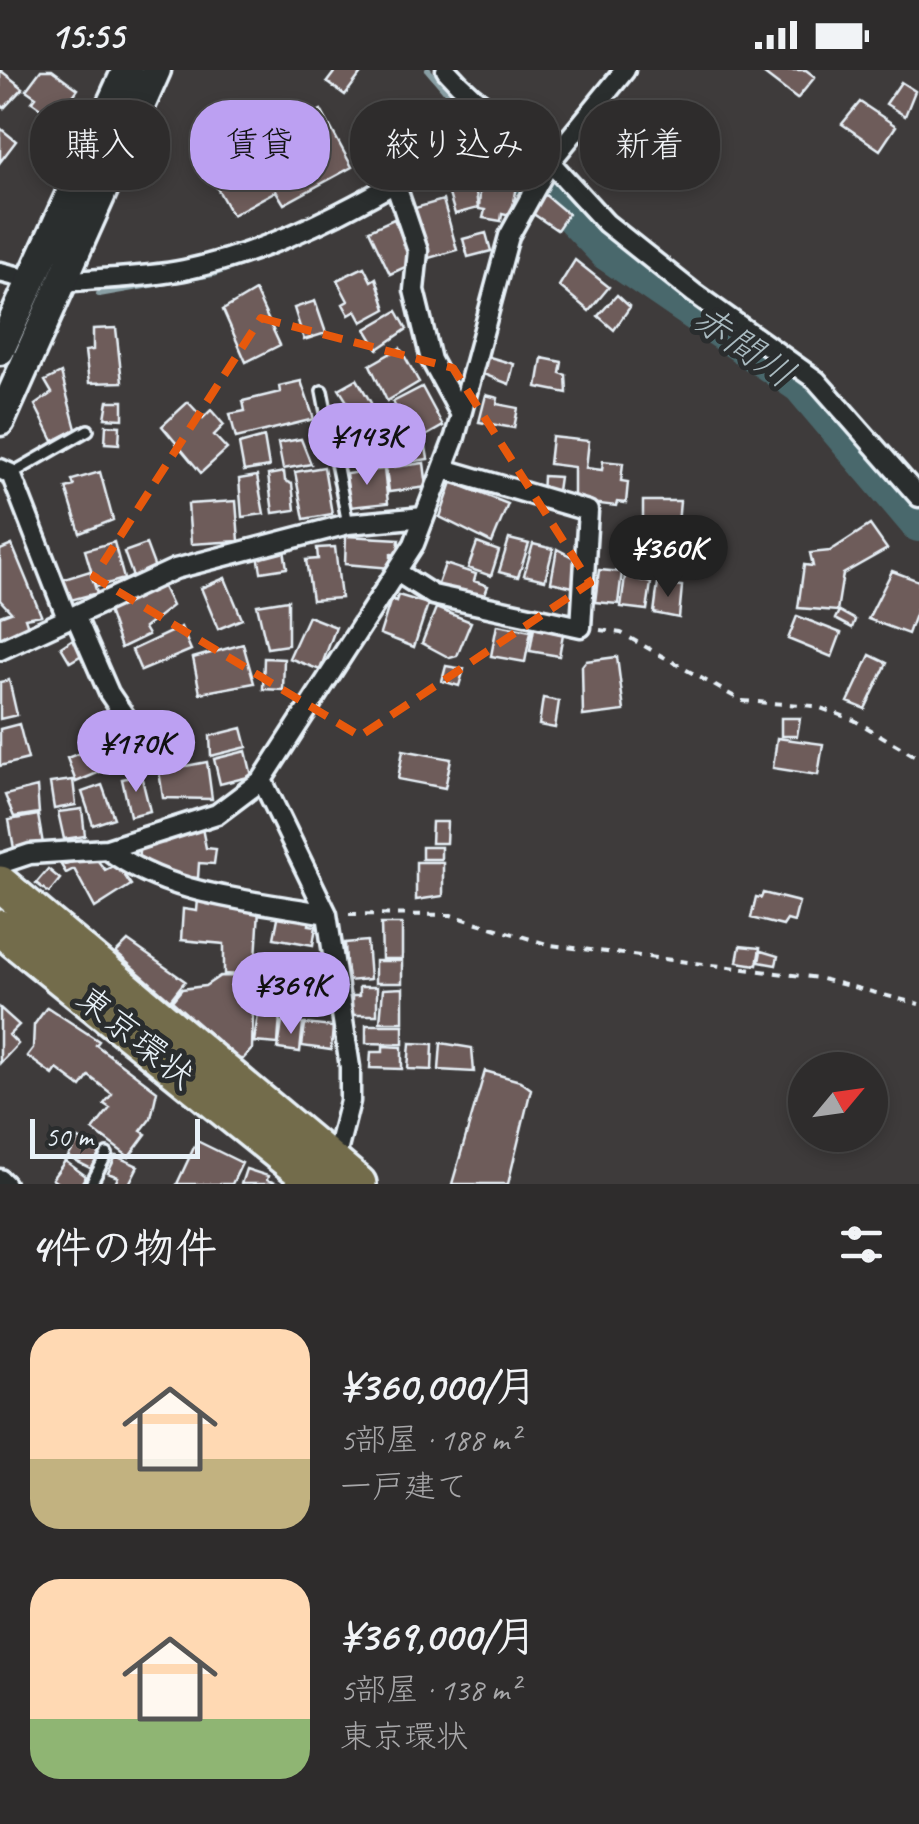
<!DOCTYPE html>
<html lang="ja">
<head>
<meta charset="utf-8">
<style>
	body { margin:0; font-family:Caveat,"Klee One",sans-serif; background:#3a3838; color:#f1f3f6; height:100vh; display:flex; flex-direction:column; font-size:38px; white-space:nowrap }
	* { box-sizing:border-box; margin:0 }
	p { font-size:32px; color:#a7a7a9 }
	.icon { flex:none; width:55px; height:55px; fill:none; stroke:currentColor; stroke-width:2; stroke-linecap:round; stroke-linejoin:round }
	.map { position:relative; height:1114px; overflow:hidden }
	.side { display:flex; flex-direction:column; background:#2e2c2c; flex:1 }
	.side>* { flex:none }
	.top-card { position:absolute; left:30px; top:30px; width:860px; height:90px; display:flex; gap:20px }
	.needle { width:65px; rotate:61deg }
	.fabs { position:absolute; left:788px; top:982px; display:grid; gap:20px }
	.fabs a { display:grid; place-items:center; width:100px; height:100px; border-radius:50%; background:#2e2c2c; box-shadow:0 5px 15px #0003,0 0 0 2px #494848; font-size:50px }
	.scale { position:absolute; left:30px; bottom:25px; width:170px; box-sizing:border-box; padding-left:10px; border:5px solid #e8f1f8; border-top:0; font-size:28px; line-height:35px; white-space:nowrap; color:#e8f1f8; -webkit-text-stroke:8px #2a2d2e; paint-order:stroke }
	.price { position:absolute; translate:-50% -85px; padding:0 22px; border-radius:35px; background:#bca0f2; color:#111; font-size:32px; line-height:65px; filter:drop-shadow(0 2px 5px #0008) }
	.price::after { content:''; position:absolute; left:50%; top:60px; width:30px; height:22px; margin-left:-15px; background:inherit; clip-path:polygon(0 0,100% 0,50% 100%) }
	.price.on { background:#222; color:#fff }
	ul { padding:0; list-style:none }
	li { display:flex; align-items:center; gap:30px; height:250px; padding:0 30px }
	li span { display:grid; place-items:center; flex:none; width:280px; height:200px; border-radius:30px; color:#555 }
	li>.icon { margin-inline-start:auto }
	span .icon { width:120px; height:120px; fill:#fffc; stroke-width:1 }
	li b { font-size:42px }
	h2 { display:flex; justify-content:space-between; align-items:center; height:120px; padding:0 30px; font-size:42px }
	.chip { padding:0 35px; border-radius:40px; background:#2e2c2c; box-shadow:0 5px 15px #0003,0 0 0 2px #494848; font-size:35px; line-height:90px }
	.chip.on { background:#bca0f2; color:#111 }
	.status { display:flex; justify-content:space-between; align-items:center; height:70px; padding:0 50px; background:#2e2c2c; direction:ltr }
	.status svg { height:28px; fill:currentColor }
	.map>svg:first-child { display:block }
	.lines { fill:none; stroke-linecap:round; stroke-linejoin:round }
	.stream { stroke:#899fa4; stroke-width:6 }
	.river { stroke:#4a686c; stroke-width:40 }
	.building { fill:#6e5b5a; stroke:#e8f1f8; stroke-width:2.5 }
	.lane-casing { stroke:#e8f1f8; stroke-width:16 }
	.street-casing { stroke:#e8f1f8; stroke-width:25 }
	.secondary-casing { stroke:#e8f1f8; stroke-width:35 }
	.highway-casing { stroke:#e8f1f8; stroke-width:42 }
	.path { stroke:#e8f1f8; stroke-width:4; stroke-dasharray:8 8; stroke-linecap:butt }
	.lane { stroke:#2a2d2e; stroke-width:9 }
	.street { stroke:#2a2d2e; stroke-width:18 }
	.secondary { stroke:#2a2d2e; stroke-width:28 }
	.highway { stroke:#736c4b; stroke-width:35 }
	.marked { fill:none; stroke:#e8590c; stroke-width:8; stroke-dasharray:20 12; stroke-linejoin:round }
	.labels { text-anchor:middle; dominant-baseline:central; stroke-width:10; stroke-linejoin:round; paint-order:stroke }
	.street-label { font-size:35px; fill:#e8f1f8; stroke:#2a2d2e }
	.water-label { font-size:38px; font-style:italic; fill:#a9bac0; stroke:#2a2d2e }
</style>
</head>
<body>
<div class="status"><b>15:55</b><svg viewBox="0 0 49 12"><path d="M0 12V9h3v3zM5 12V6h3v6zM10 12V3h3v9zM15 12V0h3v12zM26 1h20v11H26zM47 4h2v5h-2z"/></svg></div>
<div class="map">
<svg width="919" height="1114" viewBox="0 0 919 1114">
	<rect width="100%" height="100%" fill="#3e3b3b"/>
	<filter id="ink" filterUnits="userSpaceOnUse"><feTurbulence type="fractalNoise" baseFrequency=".01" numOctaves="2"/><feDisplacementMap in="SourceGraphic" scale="20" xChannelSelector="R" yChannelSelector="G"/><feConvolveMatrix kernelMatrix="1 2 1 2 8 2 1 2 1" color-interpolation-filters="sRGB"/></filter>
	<g filter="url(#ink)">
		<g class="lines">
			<path class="stream" d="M428,0L469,48
				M373,135L494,74
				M274,182L309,167
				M99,224L213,204L258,188"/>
			<path class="river" d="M494,74L528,106
				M550,120L608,181L802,314L919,452"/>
		</g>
		<path class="building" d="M0,0L23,18L4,38L0,33Z
			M41,0H52L78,19L56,49L32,32L36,27L26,20Z
			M336,0L362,2L345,25L327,12Z
			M759,0H806L815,7L797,29Z
			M901,12L915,21L905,46L886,34Z
			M860,32L896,56L880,80L842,54Z
			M321,40L352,97L284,134L276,121L232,145L206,98L229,86L231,90Z
			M0,58L16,71L0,92Z
			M473,99L478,138L455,144L445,111Z
			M486,102L518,112L511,146L502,144L501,151L483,148L485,140L479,139L481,104Z
			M543,123L568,144L557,160L532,143Z
			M443,130L457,180L429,188L415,138Z
			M394,149L414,193L390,204L369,160Z
			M486,163L491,181L468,187L463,169Z
			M575,190L609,217L589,241L559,216Z
			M364,197L371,211L376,208L386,239L362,252L356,241L349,245L343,234L348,231L337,210Z
			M255,221L280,275L246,292L223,240Z
			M617,225L630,237L614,260L598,246Z
			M315,231L326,263L304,270L294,238Z
			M397,241L407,259L378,279L366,259Z
			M116,258L122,312L89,313L85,281L93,280V259Z
			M400,278L419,312L387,331L370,295Z
			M486,286L514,294L509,314L483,304Z
			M542,288L562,292L560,303L566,305L567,323L537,317Z
			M61,303L76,359L53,371L35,335L52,323L45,311Z
			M357,309L371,333L374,352L381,350L383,365L391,364L396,391L357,400L351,338L339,319Z
			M301,311L314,349L236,368L230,344L245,341L243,331L280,322L279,316Z
			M422,317L443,356L415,372L393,332Z
			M486,325L498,328L497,334L518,338L514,358L479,352Z
			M108,331H123V349L105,348Z
			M188,332L203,348L211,340L224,355L214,365L227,379L201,403L162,356Z
			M106,355L120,356L119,374L105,373Z
			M264,367L269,397L244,401L239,374Z
			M552,367L589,371L586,398L602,400L603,391L623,393L621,411L628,412L626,433L617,432L616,436L574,431V397L549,394Z
			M301,369L311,394L283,399L278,373Z
			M426,377L428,389L407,392L405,380Z
			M424,393L427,417L389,422L386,398Z
			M324,397L332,444L304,449L295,402Z
			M384,399L388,433L350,437L346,404Z
			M100,402L113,450L80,463L66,418L74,416L72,410Z
			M284,402L285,411L292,414L295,440L273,443L268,405Z
			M257,406L264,444L242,447L239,409Z
			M543,406L559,407L556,428L542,427Z
			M452,412L508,434L492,473L440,447Z
			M236,431L239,471L191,474L188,434Z
			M643,431H680L676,477H656V472H648V464H643Z
			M870,455L887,479L843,504L837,541L798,538L804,495L813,496L810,483L830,481Z
			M346,466L399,469L398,485L391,484V498L345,494Z
			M509,469L529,474L518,507L499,502Z
			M114,472L124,509L96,517L85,480Z
			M477,473L499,481L491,506L468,498Z
			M146,474L155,498L133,507L124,482Z
			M533,474L553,479L545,510L524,505Z
			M12,475L41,545L25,548L29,560L0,572V546L11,542L0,530V480Z
			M335,477L341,528L312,530L306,490L318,489L317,478Z
			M557,479L576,489L573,517L551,512Z
			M284,480L287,498L261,502L258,484Z
			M445,494L476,504L474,511L488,516L482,532L437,517Z
			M599,500L622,502L618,534L595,532Z
			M90,501L97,523L67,531L61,510Z
			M892,501L919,511V534L908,564L868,549Z
			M625,506L651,513L647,540L621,537Z
			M225,508L242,549L218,559L201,518Z
			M658,513L682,516L679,548L654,543Z
			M162,515L172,536L144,558L148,565L121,578L108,541Z
			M398,525L428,534L414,577L380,564L391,529L396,531Z
			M288,530V575L267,578L257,535Z
			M436,538L471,552L457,586L450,588L422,573Z
			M839,541L855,550L852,558L835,549Z
			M308,546L336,557L320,600L289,588Z
			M797,546L841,563L832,587L788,569Z
			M497,555L531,561L525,592L491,586Z
			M181,557L191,580L141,601L132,580Z
			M534,558L563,564L559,586L530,581Z
			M76,567L85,583L70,592L61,577Z
			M243,574L254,613L200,623L193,588Z
			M870,585L887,593L865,639L848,632Z
			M617,587L624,641L583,646L582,596L586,591Z
			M264,588L284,589L283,620L263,619Z
			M446,596L464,599L459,616L442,611Z
			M9,610L17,645L0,649V612Z
			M543,628L559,631L555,658L539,655Z
			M781,648H800L797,666H781Z
			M19,654L28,689L0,696V659Z
			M123,657L135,691L109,700L101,675Z
			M242,658L247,677L211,686L210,666Z
			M777,668L823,674L818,705L773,698Z
			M98,676L107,699L76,712L67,688Z
			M403,680L451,689L445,718L398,709Z
			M246,681L252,706L220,714L214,689Z
			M165,684L167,695L153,698L151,687Z
			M207,692L212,729L163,728L159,701Z
			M141,705L150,741L130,746L122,709Z
			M73,710L76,735L54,739L50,713Z
			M102,715L114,748L93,755L82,722Z
			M37,717L39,743L14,747L5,725Z
			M82,739L85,766L64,769L58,742Z
			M38,745L43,774L14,779L9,750Z
			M432,752H447L446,773H431Z
			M202,758L206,778L216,779L214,794L199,793L198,808L169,805L138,791L140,772L164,773V768Z
			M422,777H441V789H422Z
			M94,786L105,800L117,794L131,815L95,838L74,799L66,803L61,795Z
			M416,792H443V826L416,830Z
			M48,799L60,809L49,823L36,813Z
			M763,823L799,832L794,852L787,850L783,856L751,848L756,827L761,828Z
			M198,829L259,839L255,906L224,904V874L181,870L183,839L197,841Z
			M279,843L310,848L309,855L316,856L313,875L274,868Z
			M381,854H402V889H382Z
			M128,871L185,911L170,930L116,883Z
			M367,871L370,909L347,911L345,873Z
			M740,876L760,878L757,895L737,892Z
			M761,881L778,886L776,895L759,892Z
			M325,887L328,926L298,930L293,891Z
			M260,890L284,891L282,922L258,921Z
			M375,891H402V913H375Z
			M220,906L254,907L252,979L243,989H238L172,931L182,919L205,916Z
			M359,917H377V945H352V926H359Z
			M403,918V952H380L383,919Z
			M47,937L99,971L96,975L157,1021L151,1048L141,1061L146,1064L129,1087L93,1060L110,1038L104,1034L112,1024L89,1006L81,1017L57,999L53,1005L27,986L33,978L34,955Z
			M0,938L19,955L9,965L18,974L0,993Z
			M258,944L280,946L278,974L254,972Z
			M282,952L303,954L300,982L278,979Z
			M305,954L333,957L331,980L302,976Z
			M366,955H403V974L366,973Z
			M410,973L433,974L432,1000L408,999Z
			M441,973L472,978L474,1002L439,1000Z
			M383,976L402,977V999L370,998L371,982H383Z
			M485,1001L520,1011L531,1019L508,1114H452Z
			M79,1069L101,1080L92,1099L68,1087Z
			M197,1071L242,1093L232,1114H177Z
			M116,1086L138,1096L129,1114H115L118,1107L108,1103Z
			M65,1091L86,1106L81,1114H59L52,1109Z
			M246,1099L268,1106L267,1110L278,1114H241Z"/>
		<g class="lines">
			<g class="lane-casing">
				<path id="lane" d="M322,321L348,454
					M11,404L88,360
					M91,1114L107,1084"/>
			</g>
			<g class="street-casing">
				<path id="street" d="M446,0C482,41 511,55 561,77
					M550,92L606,153L694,223L816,310L919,427
					M395,113L418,181L414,220L431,290L461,345
					M0,202L16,206
					M63,212C102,208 145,208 184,200C297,177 403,109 500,50
					M0,399L11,404L67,548
					M397,502L433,525L581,557L588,441L444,399
					M75,545L109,623L143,673
					M0,580L175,499L348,454L424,447
					M262,710L327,844L350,997V1031L334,1094
					M107,779C168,826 252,830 327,844
					M0,794L30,784L107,779L217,744L262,710L414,474L455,367L509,166L550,92L625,0
					M0,1109L5,1114"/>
			</g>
			<g class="secondary-casing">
				<path id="secondary" d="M0,280L127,0
					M0,351L156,0"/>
			</g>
			<g class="highway-casing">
				<path id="highway" d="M0,814L358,1114
					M0,858L318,1114"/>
			</g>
			<path class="path" d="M600,560L621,563L742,631L815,636L854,650L919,688
				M349,844L451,845L550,875L818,908L919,934"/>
			<use href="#lane" class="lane"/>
			<use href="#street" class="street"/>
			<use href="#secondary" class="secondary"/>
			<use href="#highway" class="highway"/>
		</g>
	</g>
	<path class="marked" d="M261,248L453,298L590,513L360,666L94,507Z"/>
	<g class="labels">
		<g class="street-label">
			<text transform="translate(136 967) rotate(39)">東京環状</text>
		</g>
		<g class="water-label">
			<text transform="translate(744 276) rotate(35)">赤間川</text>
		</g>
	</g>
</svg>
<div class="fabs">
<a><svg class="needle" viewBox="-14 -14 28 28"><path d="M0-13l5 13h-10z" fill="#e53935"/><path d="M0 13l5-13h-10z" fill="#a7a7a9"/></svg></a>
</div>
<div class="scale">50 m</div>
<b class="price" style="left:367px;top:418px">¥143K</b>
<b class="price on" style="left:668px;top:530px">¥360K</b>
<b class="price" style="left:136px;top:725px">¥170K</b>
<b class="price" style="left:291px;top:967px">¥369K</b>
<div class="top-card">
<a class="chip">購入</a>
<a class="chip on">賃貸</a>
<a class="chip">絞り込み</a>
<a class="chip">新着</a>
</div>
</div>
<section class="side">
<h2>4件の物件<svg class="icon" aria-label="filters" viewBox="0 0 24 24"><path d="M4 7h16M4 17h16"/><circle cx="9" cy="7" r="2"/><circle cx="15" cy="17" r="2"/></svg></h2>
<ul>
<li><span style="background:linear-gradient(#ffd9b3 65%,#c2b280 0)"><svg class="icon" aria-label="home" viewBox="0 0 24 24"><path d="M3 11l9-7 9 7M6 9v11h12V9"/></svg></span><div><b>¥360,000/月</b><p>5部屋 · 188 m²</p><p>一戸建て</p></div></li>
<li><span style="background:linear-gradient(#ffd9b3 70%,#8fb573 0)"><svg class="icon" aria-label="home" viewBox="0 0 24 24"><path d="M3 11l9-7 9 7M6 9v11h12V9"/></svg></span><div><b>¥369,000/月</b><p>5部屋 · 138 m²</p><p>東京環状</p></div></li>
</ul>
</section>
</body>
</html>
